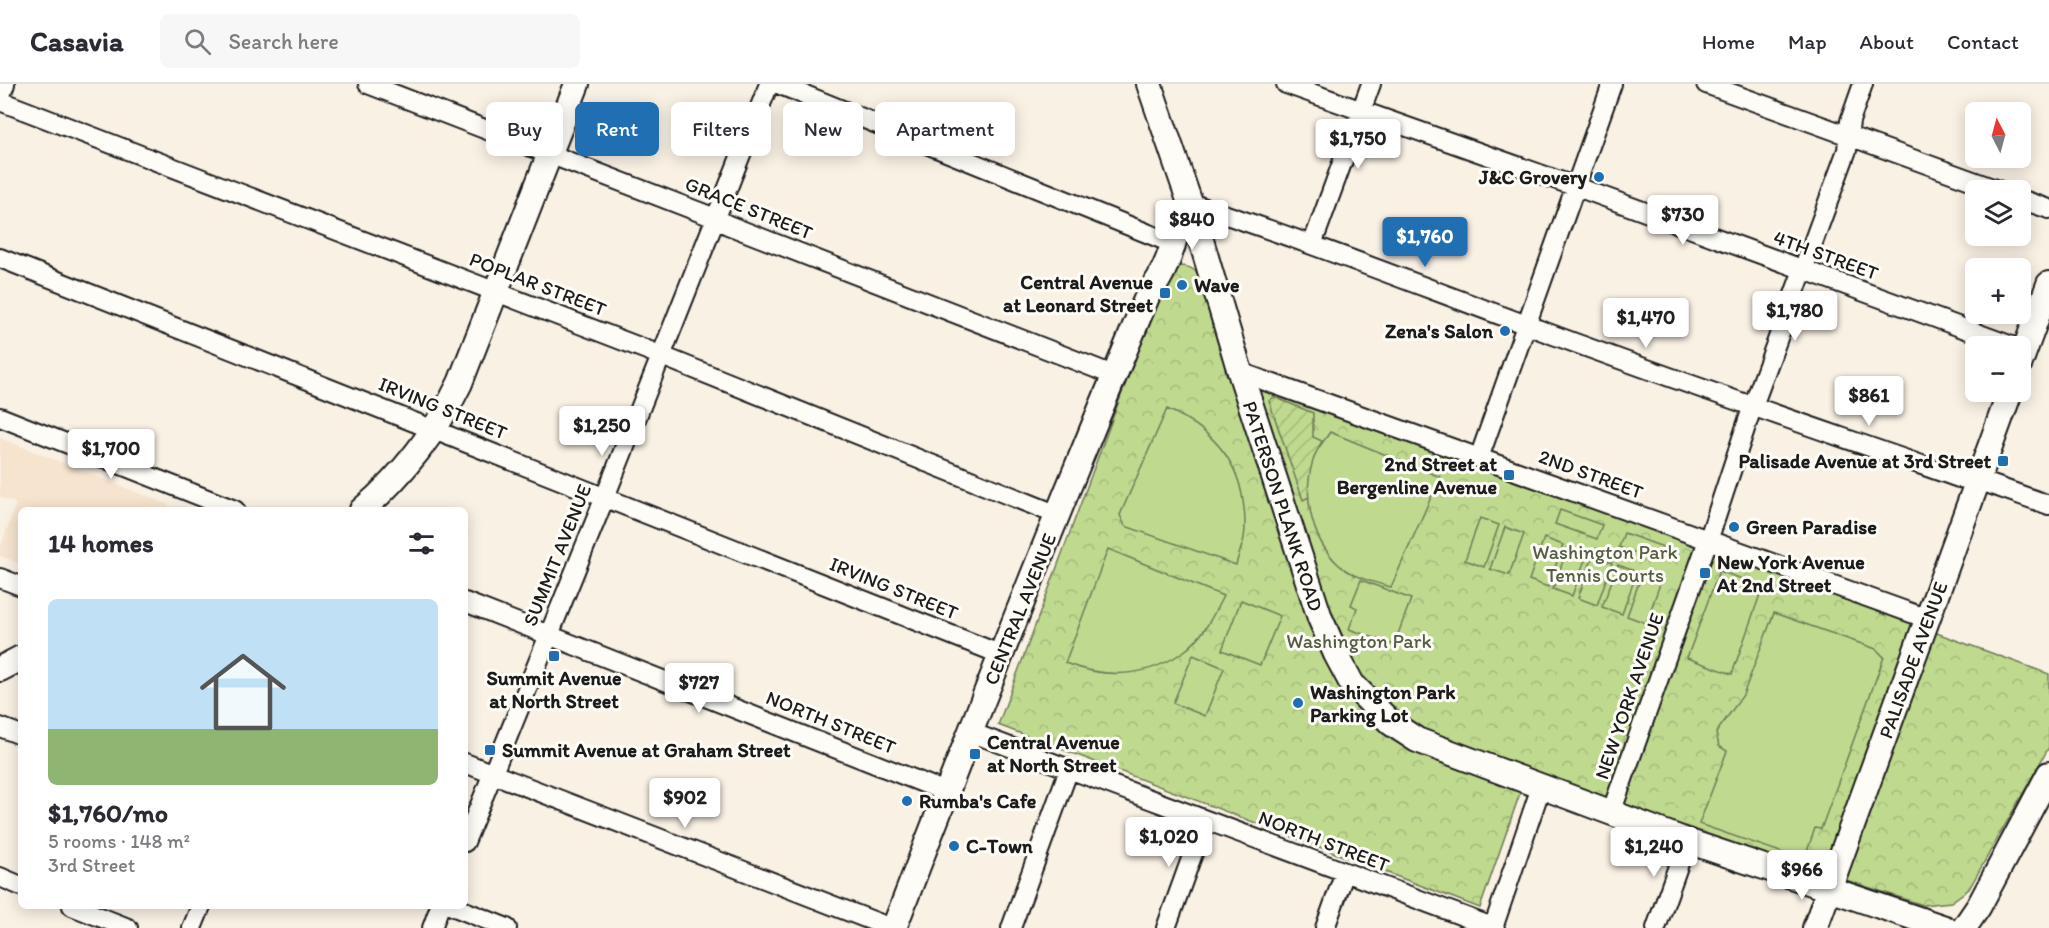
<!DOCTYPE html>
<html lang="en">
<head>
<meta charset="utf-8">
<style>
	body { margin:0; font-family:Itim,sans-serif; background:#f7f7f7; color:#2b2b33; height:100vh; display:flex; flex-direction:column; font-size:22px; white-space:nowrap }
	* { box-sizing:border-box; margin:0 }
	p { font-size:20px; color:#7c7c81 }
	.icon { flex:none; width:33px; height:33px; fill:none; stroke:currentColor; stroke-width:2; stroke-linecap:round; stroke-linejoin:round }
	.map { position:relative; flex:1; overflow:hidden }
	.panel { position:absolute; left:18px; top:423px; width:450px; height:402px; display:flex; flex-direction:column; background:#fff; border-radius:9px; box-shadow:0 3px 15px #0003 }
	.panel>* { flex:none }
	.banner { position:absolute; left:486px; top:18px; width:570px; height:54px; display:flex; gap:12px }
	.needle { width:39px; rotate:354deg }
	.buttons { position:absolute; left:1965px; top:18px; display:grid; gap:12px }
	.buttons a { display:grid; place-items:center; width:66px; height:66px; border-radius:9px; background:#fff; box-shadow:0 3px 15px #0003; font-size:30px }
	.price { position:absolute; translate:-50% -51px; padding:0 14px; border-radius:6px; background:#fff; color:#222; font-size:20px; line-height:39px; filter:drop-shadow(0 2px 3px #0008) }
	.price::after { content:''; position:absolute; left:50%; top:36px; width:18px; height:14px; margin-left:-9px; background:inherit; clip-path:polygon(0 0,100% 0,50% 100%) }
	.price.active { background:#1f6fb2; color:#fff }
	ul { padding:0; list-style:none }
	li { display:grid; align-content:center; gap:12px; height:318px; padding:0 30px }
	li+li { border-top:2px solid #e1e1e2 }
	li span { display:grid; place-items:center; height:186px; border-radius:9px; color:#555 }
	li>.icon { margin-inline-start:auto }
	span .icon { width:108px; height:108px; fill:#fffc; stroke-width:1 }
	li b { font-size:26px }
	h2 { display:flex; justify-content:space-between; align-items:center; height:72px; padding:0 30px; font-size:26px }
	.pill { padding:0 21px; border-radius:9px; background:#fff; box-shadow:0 3px 15px #0003; font-size:21px; line-height:54px }
	.pill.active { background:#1f6fb2; color:#fff }
	header { display:flex; align-items:center; gap:36px; box-sizing:border-box; height:84px; padding:0 30px; background:#fff; border-bottom:2px solid #e1e1e2 }
	header strong { font-size:28px }
	nav { display:flex; gap:33px; margin-inline-start:auto; font-size:21px }
	.search { width:420px; height:54px; background:#f7f7f7; display:flex; align-items:center; gap:15px; box-sizing:border-box; padding:0 21px; border-radius:9px; color:#7c7c81; font-size:22px }
	.map>svg:first-child { display:block }
	.built { fill:#f6e4cf }
	.park { fill:url(#park-crowns); stroke:#6e7a56; stroke-width:1.5 }
	.garden { fill:url(#garden-furrows); stroke:#6e7a56; stroke-width:1.5 }
	.pitch { fill:#bfd98f; stroke:#6e7a56; stroke-width:1.5 }
	.lines { fill:none; stroke-linecap:round; stroke-linejoin:round }
	.minor-casing { stroke:#1c1c1c; stroke-width:22 }
	.major-casing { stroke:#1c1c1c; stroke-width:28 }
	.minor { stroke:#fdfcf7; stroke-width:18 }
	.major { stroke:#fdfcf7; stroke-width:24 }
	.poi-dot { fill:#1f6fb2; stroke:#fdfcf7; stroke-width:2 }
	.labels { text-anchor:middle; dominant-baseline:central; stroke-width:6; stroke-linejoin:round; paint-order:stroke }
	.poi-label { font-size:20px; font-weight:bold; fill:#1c1c1c; stroke:#fdfcf7; text-anchor:start }
	.street-label { font-size:20px; fill:#1c1c1c; stroke:#fdfcf7 }
	.park-label { font-size:20px; fill:#555e44; stroke:#fdfcf7 }
</style>
</head>
<body>
<header>
<strong>Casavia</strong>
<div class="search"><svg class="icon" aria-label="search" viewBox="0 0 24 24"><circle cx="10" cy="10" r="6"/><path d="M15 15l6 6"/></svg>Search here</div>
<nav><a>Home</a><a>Map</a><a>About</a><a>Contact</a></nav>
</header>
<div class="map">
<svg width="2049" height="844" viewBox="0 0 2049 844">
	<defs>
		<pattern id="park-crowns" width="20" height="18" patternUnits="userSpaceOnUse" patternTransform="scale(1.5)"><rect width="20" height="18" fill="#bfd98f"/><path d="M2 6a3 3 0 1 1 6 0M12 15a3 3 0 1 1 6 0" fill="none" stroke="#a4ba7b"/></pattern>
		<pattern id="garden-furrows" width="10" height="10" patternUnits="userSpaceOnUse" patternTransform="scale(1.5)"><rect width="10" height="10" fill="#bfd98f"/><path d="M-1 1l2-2M0 10L10 0M9 11l2-2" fill="none" stroke="#a4ba7b"/></pattern>
	</defs>
	<rect width="100%" height="100%" fill="#faf1e5"/>
	<filter id="ink" filterUnits="userSpaceOnUse"><feTurbulence type="fractalNoise" baseFrequency=".0167" numOctaves="2"/><feDisplacementMap in="SourceGraphic" scale="12" xChannelSelector="R" yChannelSelector="G"/><feConvolveMatrix kernelMatrix="1 2 1 2 8 2 1 2 1" color-interpolation-filters="sRGB"/></filter>
	<g filter="url(#ink)">
		<path class="built" d="M0,354L169,421L168,426H21V480L0,472V464L16,420L0,413Z"/>
		<path class="park" d="M1179,182C1188,182 1193,184 1200,191L1238,294L2049,590V663L1969,805L1951,818L1923,821L1623,724L1527,689L1480,824L998,641L1166,191L1172,185Z"/>
		<path class="garden" d="M1274,313L1313,329V353L1322,357C1312,376 1310,392 1309,413L1303,416L1269,317Z"/>
		<path class="pitch" d="M1167,325C1207,343 1237,372 1243,417C1245,429 1246,442 1244,454C1242,463 1238,472 1236,481L1125,442L1120,431Z
			M1330,348L1440,393L1391,503C1373,498 1351,493 1337,479C1310,453 1301,407 1315,371C1318,363 1325,356 1330,348Z
			M1560,426L1602,441L1597,455L1555,440Z
			M1480,434L1499,441L1484,483L1465,476Z
			M1505,443L1524,450L1509,491L1490,485Z
			M1624,449L1666,464L1661,478L1619,463Z
			M1544,454L1563,461L1548,503L1529,496Z
			M1568,463L1587,470L1572,512L1553,505Z
			M1108,465L1223,512C1213,532 1202,555 1183,568C1146,594 1106,595 1065,579Z
			M1593,472L1612,479L1597,521L1578,514Z
			M1618,481L1637,488L1622,530L1602,523Z
			M1719,487L1763,502L1732,590L1687,574Z
			M1642,490L1661,497L1646,539L1627,532Z
			M1361,496L1411,515L1394,561L1349,545L1357,524L1351,521Z
			M1241,516L1280,532L1260,581L1222,566Z
			M1774,529L1876,565L1884,573L1821,745L1815,744L1804,776L1699,740L1727,667L1719,662L1716,649L1743,611Z
			M1193,571L1224,584L1205,632L1173,619Z"/>
		<g class="lines">
			<g class="minor-casing">
				<path id="minor" d="M368,0L715,134L728,141L1113,291
					M778,0L1164,156
					M1286,0L1588,107L2012,262
					M1706,0L1998,106
					M0,14L5,0
					M0,17L647,266L1058,431
					M2020,115L2049,125
					M1190,119C1308,157 1423,203 1540,246C1679,298 1819,345 1959,394L1978,396L2049,421
					M1312,161L1371,0
					M0,174L1002,571
					M1240,288L1928,535
					M0,333L235,426
					M1479,374L1612,0
					M0,494L21,502
					M465,518L946,708
					M0,643L21,651
					M970,648L1495,844
					M465,679L891,844
					M1611,729L1713,442L1749,333L1847,66L1850,37L1863,0
					M465,758L605,413L769,0
					M0,793L21,802
					M72,822L128,844
					M452,822L507,844
					M192,844L201,822
					M432,844L440,822
					M1011,844L1069,685
					M1166,844L1205,736
					M1325,844L1345,788
					M1493,844L1541,703
					M1656,844L1687,757"/>
			</g>
			<g class="major-casing">
				<path id="major" d="M1149,0L1190,119L1240,288L1320,534L1336,570L1352,600L1391,639L1417,656L1687,757L1945,844
					M2020,279L2049,200
					M362,426C402,392 437,347 460,299L577,0
					M0,585L21,574
					M894,844C976,631 1061,419 1149,208C1163,194 1176,159 1177,139
					M1815,844L2010,308
					M1964,844L1979,822L2049,690"/>
			</g>
			<use href="#minor" class="minor"/>
			<use href="#major" class="major"/>
		</g>
	</g>
	<g class="poi-dot">
		<circle cx="1599" cy="93" r="6"/>
		<circle cx="1182" cy="201" r="6"/>
		<rect x="1159" y="203" width="12" height="12" rx="3"/>
		<circle cx="1505" cy="247" r="6"/>
		<rect x="1997" y="371" width="12" height="12" rx="3"/>
		<rect x="1503" y="385" width="12" height="12" rx="3"/>
		<circle cx="1734" cy="443" r="6"/>
		<rect x="1699" y="483" width="12" height="12" rx="3"/>
		<rect x="548" y="566" width="12" height="12" rx="3"/>
		<circle cx="1298" cy="619" r="6"/>
		<rect x="484" y="660" width="12" height="12" rx="3"/>
		<rect x="969" y="664" width="12" height="12" rx="3"/>
		<circle cx="907" cy="717" r="6"/>
		<circle cx="954" cy="762" r="6"/>
	</g>
	<g class="labels">
		<g class="poi-label">
			<text x="1587" y="93" text-anchor="end">J&amp;C Grovery</text>
			<text x="1153" y="198" text-anchor="end">Central Avenue<tspan x="1153" dy="23">at Leonard Street</tspan></text>
			<text x="1194" y="201">Wave</text>
			<text x="1493" y="247" text-anchor="end">Zena's Salon</text>
			<text x="1991" y="377" text-anchor="end">Palisade Avenue at 3rd Street</text>
			<text x="1497" y="380" text-anchor="end">2nd Street at<tspan x="1497" dy="23">Bergenline Avenue</tspan></text>
			<text x="1746" y="443">Green Paradise</text>
			<text x="1717" y="478">New York Avenue<tspan x="1717" dy="23">At 2nd Street</tspan></text>
			<text x="554" y="594" text-anchor="middle">Summit Avenue<tspan x="554" dy="23">at North Street</tspan></text>
			<text x="1310" y="608">Washington Park<tspan x="1310" dy="23">Parking Lot</tspan></text>
			<text x="987" y="658">Central Avenue<tspan x="987" dy="23">at North Street</tspan></text>
			<text x="502" y="666">Summit Avenue at Graham Street</text>
			<text x="919" y="717">Rumba's Cafe</text>
			<text x="966" y="762">C-Town</text>
		</g>
		<g class="street-label">
			<text transform="translate(749 124) rotate(22)">GRACE STREET</text>
			<text transform="translate(1826 171) rotate(20)">4TH STREET</text>
			<text transform="translate(538 200) rotate(21)">POPLAR STREET</text>
			<text transform="translate(443 324) rotate(22)">IRVING STREET</text>
			<text transform="translate(1591 390) rotate(20)">2ND STREET</text>
			<text transform="translate(1283 422) rotate(72)">PATERSON PLANK ROAD</text>
			<text transform="translate(557 471) rotate(-68)">SUMMIT AVENUE</text>
			<text transform="translate(894 504) rotate(22)">IRVING STREET</text>
			<text transform="translate(1020 525) rotate(-68)">CENTRAL AVENUE</text>
			<text transform="translate(1913 576) rotate(-70)">PALISADE AVENUE</text>
			<text transform="translate(1629 612) rotate(-71)">NEW YORK AVENUE</text>
			<text transform="translate(831 638) rotate(22)">NORTH STREET</text>
			<text transform="translate(1324 757) rotate(21)">NORTH STREET</text>
		</g>
		<g class="park-label">
			<text x="1605" y="468">Washington Park<tspan x="1605" dy="23">Tennis Courts</tspan></text>
			<text x="1359" y="557">Washington Park</text>
		</g>
	</g>
</svg>
<div class="buttons">
<a><svg class="needle" viewBox="-14 -14 28 28"><path d="M0-13l5 13h-10z" fill="#e53935"/><path d="M0 13l5-13h-10z" fill="#7c7c81"/></svg></a>
<a><svg class="icon" aria-label="layers" viewBox="0 0 24 24"><path d="M12 4l9 5-9 5-9-5zM3 14l9 5 9-5"/></svg></a>
<a>+</a>
<a>−</a>
</div>
<b class="price" style="left:1358px;top:86px">$1,750</b>
<b class="price" style="left:1683px;top:162px">$730</b>
<b class="price" style="left:1192px;top:167px">$840</b>
<b class="price active" style="left:1425px;top:184px">$1,760</b>
<b class="price" style="left:1795px;top:258px">$1,780</b>
<b class="price" style="left:1646px;top:265px">$1,470</b>
<b class="price" style="left:1869px;top:343px">$861</b>
<b class="price" style="left:602px;top:373px">$1,250</b>
<b class="price" style="left:111px;top:396px">$1,700</b>
<b class="price" style="left:699px;top:630px">$727</b>
<b class="price" style="left:685px;top:745px">$902</b>
<b class="price" style="left:1169px;top:784px">$1,020</b>
<b class="price" style="left:1654px;top:794px">$1,240</b>
<b class="price" style="left:1802px;top:817px">$966</b>
<div class="banner">
<a class="pill">Buy</a>
<a class="pill active">Rent</a>
<a class="pill">Filters</a>
<a class="pill">New</a>
<a class="pill">Apartment</a>
</div>
<section class="panel">
<h2>14 homes<svg class="icon" aria-label="filters" viewBox="0 0 24 24"><path d="M4 7h16M4 17h16"/><circle cx="9" cy="7" r="2"/><circle cx="15" cy="17" r="2"/></svg></h2>
<ul>
<li><span style="background:linear-gradient(#bfe0f5 70%,#8fb573 0)"><svg class="icon" aria-label="home" viewBox="0 0 24 24"><path d="M3 11l9-7 9 7M6 9v11h12V9"/></svg></span><div><b>$1,760/mo</b><p>5 rooms · 148 m²</p><p>3rd Street</p></div></li>
</ul>
</section>
</div>
</body>
</html>
